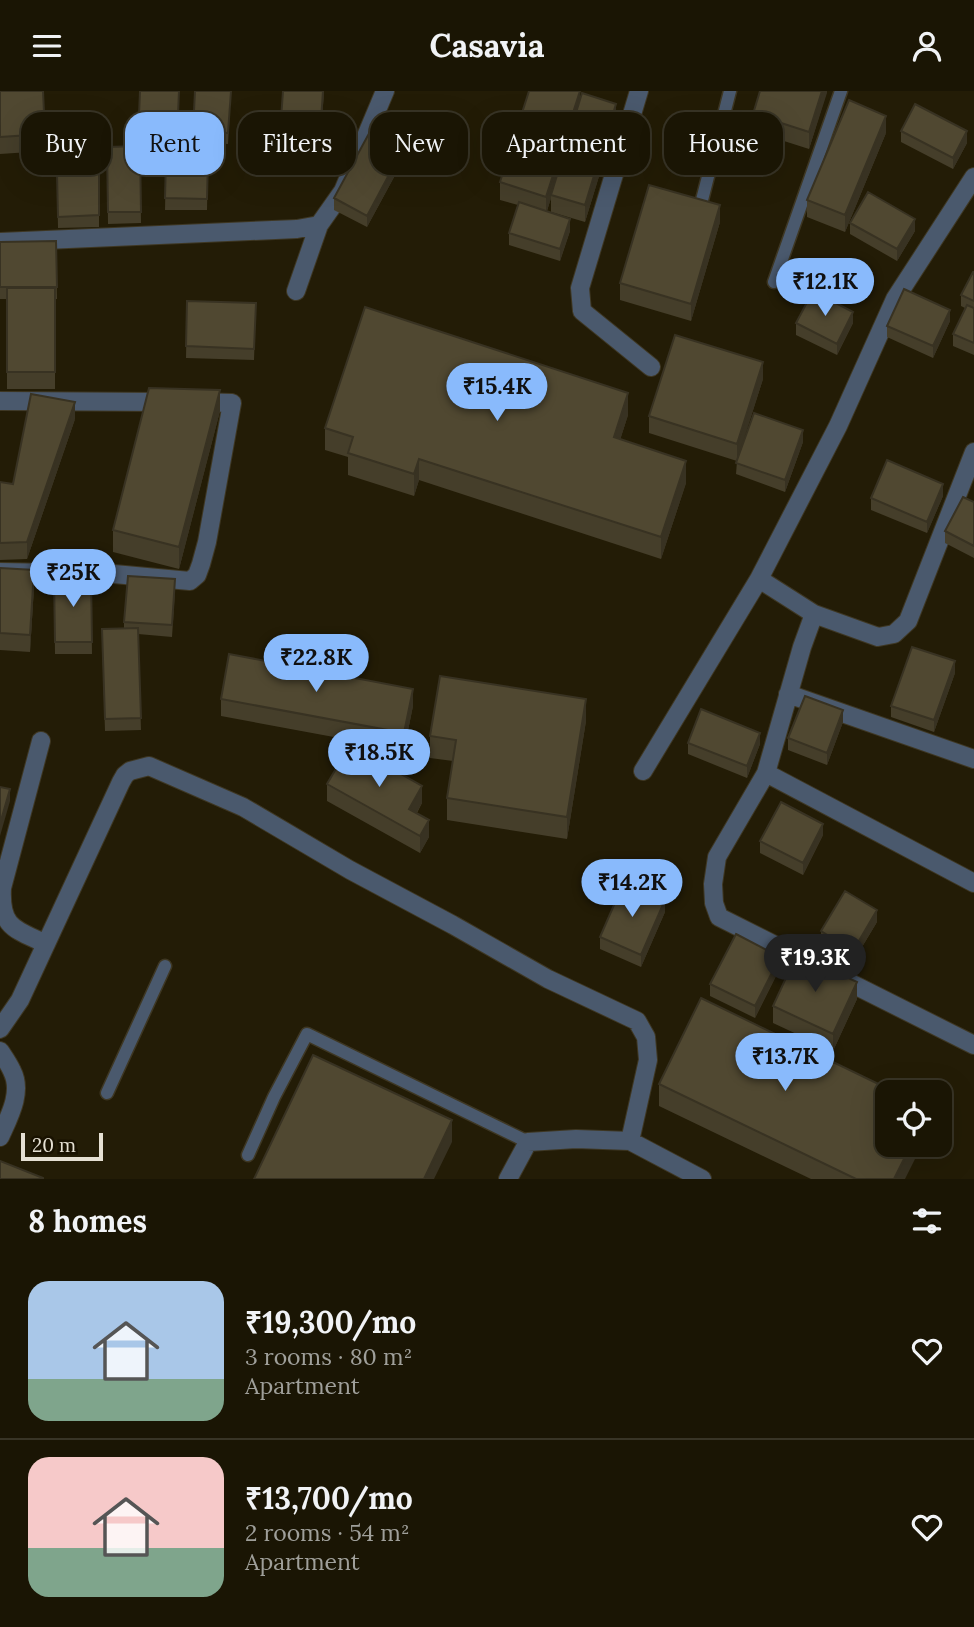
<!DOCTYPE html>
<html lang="en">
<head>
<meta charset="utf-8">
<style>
	body { margin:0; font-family:Lora,serif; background:#272213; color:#f1f3f6; height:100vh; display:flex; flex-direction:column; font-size:26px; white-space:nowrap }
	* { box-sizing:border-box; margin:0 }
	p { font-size:23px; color:#9f9f9a }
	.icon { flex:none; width:38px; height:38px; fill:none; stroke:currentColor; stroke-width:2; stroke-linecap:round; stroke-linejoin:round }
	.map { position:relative; height:1088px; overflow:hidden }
	.sheet { display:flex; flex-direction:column; background:#1a1504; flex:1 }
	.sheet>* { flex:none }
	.hud { position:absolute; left:21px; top:21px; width:933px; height:63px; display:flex; gap:14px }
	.fabs { position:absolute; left:875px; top:989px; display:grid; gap:14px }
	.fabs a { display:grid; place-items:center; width:77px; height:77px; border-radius:14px; background:#1a1504; box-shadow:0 7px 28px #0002,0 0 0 2px #383426; font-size:35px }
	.scale { position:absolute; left:21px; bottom:18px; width:82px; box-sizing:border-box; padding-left:7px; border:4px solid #e5e0d3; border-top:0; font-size:19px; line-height:24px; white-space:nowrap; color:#e5e0d3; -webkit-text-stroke:5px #191201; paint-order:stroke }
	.price { position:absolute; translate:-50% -60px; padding:0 16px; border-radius:24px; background:#89bafc; color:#111; font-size:23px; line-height:46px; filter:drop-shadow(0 2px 4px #0008) }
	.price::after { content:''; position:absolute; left:50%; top:42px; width:21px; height:16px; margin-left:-10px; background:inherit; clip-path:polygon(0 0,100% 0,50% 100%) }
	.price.active { background:#222; color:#fff }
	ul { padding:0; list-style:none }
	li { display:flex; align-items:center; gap:21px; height:175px; padding:0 28px }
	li+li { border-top:2px solid #383426 }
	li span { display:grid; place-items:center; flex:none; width:196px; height:140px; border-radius:21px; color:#555 }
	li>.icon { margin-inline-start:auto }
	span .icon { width:84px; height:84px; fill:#fffc; stroke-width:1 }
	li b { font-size:30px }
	h2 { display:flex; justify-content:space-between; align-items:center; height:84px; padding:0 28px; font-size:30px }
	.pill { padding:0 24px; border-radius:21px; background:#1a1504; box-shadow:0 7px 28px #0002,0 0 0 2px #383426; font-size:24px; line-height:63px }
	.pill.active { background:#89bafc; color:#111 }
	header { display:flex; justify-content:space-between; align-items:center; height:91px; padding:0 28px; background:#1a1504; font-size:32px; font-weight:700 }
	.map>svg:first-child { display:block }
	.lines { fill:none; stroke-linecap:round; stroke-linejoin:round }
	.lane-casing { stroke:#3e3723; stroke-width:15 }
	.street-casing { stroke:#3e3723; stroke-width:20 }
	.lane { stroke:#4a596d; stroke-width:12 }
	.street { stroke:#4a596d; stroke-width:18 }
	.wall { fill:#453e2a }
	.shaded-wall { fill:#383222 }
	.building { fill:#504831; stroke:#383222; stroke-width:2 }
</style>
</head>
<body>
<header><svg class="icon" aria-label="menu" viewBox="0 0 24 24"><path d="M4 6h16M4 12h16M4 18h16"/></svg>Casavia<svg class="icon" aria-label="person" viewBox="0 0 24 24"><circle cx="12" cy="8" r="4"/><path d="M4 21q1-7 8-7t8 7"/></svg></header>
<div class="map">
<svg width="974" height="1088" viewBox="0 0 974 1088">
	<rect width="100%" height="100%" fill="#231c06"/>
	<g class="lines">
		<g class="lane-casing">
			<path id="lane" d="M702,109L730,0
				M774,191L841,0
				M107,1002L165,875
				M248,1064L274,1006L307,943L528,1051"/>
		</g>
		<g class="street-casing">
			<path id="street" d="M639,0L580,197L582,220L651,276
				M974,86L895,208L838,335L759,488L814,523L802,556L766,682L974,792
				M0,151L297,138L319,134L343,100L385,0
				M296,200L319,134
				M0,310L168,311
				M0,481L114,483L190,490L197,484L201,473L207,451L232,312L196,311
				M814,523L878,546L894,543L908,530L974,361
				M788,603L974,668
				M41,650L2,797C0,837 15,838 46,853
				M643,680L759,488
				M766,682L717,766L713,793L714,812L719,826L974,954
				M0,938L20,909L121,691L125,684L130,680L149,675L243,716L350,779L453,834L548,888L637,930L646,946L648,969L630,1050L702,1088
				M0,960C4,966 9,973 12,980C23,1001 9,1026 0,1046
				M508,1088L528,1051L576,1048L630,1050"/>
		</g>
		<use href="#lane" class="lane"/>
		<use href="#street" class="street"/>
	</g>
	<path class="wall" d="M0,0L45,43V60L0,63Z
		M140,0H179L177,61L140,60L141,132L108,133L107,56L138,55Z
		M231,0L228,53L193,51V40Z
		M283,0H324L320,57L280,54Z
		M827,0L809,58L753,40V23Z
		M580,10L616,30L585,131L551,121V107L547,120L570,140L560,170L509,154V142L518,114L500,109V91Z
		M901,40L967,52L953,78L901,51Z
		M886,42L845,141L807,126V109Z
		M406,64L367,136L334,119V107Z
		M166,68H208L207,119H165Z
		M99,82V136L58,137L57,83Z
		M720,131L691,230L620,209V192Z
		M850,132L915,140L897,170L850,143Z
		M56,150L57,208H55V298H7V208H0V151Z
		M974,181V264L953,255V243L965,217L961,215V204Z
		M187,210L256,212L254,269L186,267Z
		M950,230L933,267L887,246V235Z
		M796,232H853L837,264L796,244Z
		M763,288L738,366L803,351L785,401L736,383L737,370L649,342V325Z
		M220,320L179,478L113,461V439Z
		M628,324L620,349L686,392L661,468L419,389L414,405L348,384V366L325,359V337Z
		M75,328L27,468L0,469V391L13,393Z
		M943,405L927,442L871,419V407Z
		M974,411V467L945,452V440Z
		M0,477L34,496L30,561L0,559Z
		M54,485H91L92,563H55Z
		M175,500L172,546L138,543L141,639L105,640L102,550L124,537V531Z
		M955,582L934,641L891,626V615Z
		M221,608L413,615L404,659L221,625Z
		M586,630L567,748L447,729V707L453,670L430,667V645Z
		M843,631L827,674L788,659V647Z
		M688,652L760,653L747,687L688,663Z
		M327,693L422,712L417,722L429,746L420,762L327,710Z
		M823,744L803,784L760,762V750Z
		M665,821L641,876L600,858V846Z
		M877,831L853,871L821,852V840Z
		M780,877L755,927L710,905V893Z
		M857,908L833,960L773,932V915Z
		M659,993L905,1088H811L659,1015Z"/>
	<path class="shaded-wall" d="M323,0H324L320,57V45Z
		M580,0V17L551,104V107L546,123V106Z
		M822,0H827V2L809,58V41Z
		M616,13V30L585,131V114Z
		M886,25V42L845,141V124Z
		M967,40V52L953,78V67Z
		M406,52V64L367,136V125Z
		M720,114V131L691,230V213Z
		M570,128V140L560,170V158Z
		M915,128V140L897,170V158Z
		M950,219V230L933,267V255Z
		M853,221V232L837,264V253Z
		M763,271V288L737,370V353Z
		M220,299V320L179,478V456Z
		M628,302V324L614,368V346Z
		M75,311V328L27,468V451Z
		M803,339V351L785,401V389Z
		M419,368V389L414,405V383Z
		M686,370V392L661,468V446Z
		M943,393V405L927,442V431Z
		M34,479V496L30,561V544Z
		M955,570V582L934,641V629Z
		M413,598V615L404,659V642Z
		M586,608V630L567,748V726Z
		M843,619V631L827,674V662Z
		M760,642V653L747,687V675Z
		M422,695V712L409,735V718Z
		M10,698V710L0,745V733Z
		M429,729V746L420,762V745Z
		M823,733V744L803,784V772Z
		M665,809V821L641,876V864Z
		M877,819V831L853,871V860Z
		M780,866V877L755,927V915Z
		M857,891V908L833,960V943Z
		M452,1029V1051L434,1088H424Z
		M911,1054H922L905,1088H894Z"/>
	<path class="building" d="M0,0H43L45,43L0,46Z
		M140,0H179L177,49L138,48Z
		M195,0H231L228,42L193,40Z
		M283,0H323L320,45L280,42Z
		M529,0H580L546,106L500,91Z
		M760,0H822L809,41L753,23Z
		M582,2L616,13L585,114L551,104Z
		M849,9L886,25L845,124L807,109Z
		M915,13L967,40L953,67L901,40Z
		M373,35L406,52L367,125L334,107Z
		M140,55L141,121H108L107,56Z
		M166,68H208L207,108L165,107Z
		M99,82V124L58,126L57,83Z
		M649,94L720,114L691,213L620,192Z
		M868,101L915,128L897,158L850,132Z
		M519,111L570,128L560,158L509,142Z
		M56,150L57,196H0V151Z
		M973,181H974V210L961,204Z
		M7,197H55V281H7Z
		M904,198L950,219L933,255L887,235Z
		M813,200L853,221L837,253L796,232Z
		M187,210L256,212L254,258L186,255Z
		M967,214L974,217V252L953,243Z
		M365,216L628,302L614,346L686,370L661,446L419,368L414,383L348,362L353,346L325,337Z
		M675,244L763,271L737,353L649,325Z
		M149,297L220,299L179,456L113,439Z
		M31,303L75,311L27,451L0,452V391L13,393Z
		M754,322L803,339L785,389L736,372Z
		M887,369L943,393L927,431L871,407Z
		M963,406L974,411V455L945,440Z
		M0,477L34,479L30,544L0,542Z
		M54,485H91L92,551H55Z
		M128,485L175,488L172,534L124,531Z
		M138,537L141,627L105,628L102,538Z
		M912,556L955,570L934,629L891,615Z
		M229,563L413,598L404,642L221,608Z
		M440,585L586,608L567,726L447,707L456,649L430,645Z
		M805,605L843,619L827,662L788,647Z
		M701,618L760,642L747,675L688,652Z
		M350,654L422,695L409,718L429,729L420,745L327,693Z
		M0,696L10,698L0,733Z
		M781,711L823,733L803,772L760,750Z
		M624,791L665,809L641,864L600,846Z
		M845,800L877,819L853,860L821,840Z
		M736,843L780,866L755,915L710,893Z
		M797,863L857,891L833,943L773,915Z
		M701,907L895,1001H887V1054H911L894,1088H856L659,993Z
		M313,964L452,1029L424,1088H254Z
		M0,1070L43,1087V1088H0Z"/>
</svg>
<div class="fabs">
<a><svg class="icon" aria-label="locate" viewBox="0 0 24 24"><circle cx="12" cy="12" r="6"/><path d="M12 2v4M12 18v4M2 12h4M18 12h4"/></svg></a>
</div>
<div class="scale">20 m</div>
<b class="price" style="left:825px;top:227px">₹12.1K</b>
<b class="price" style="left:497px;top:332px">₹15.4K</b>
<b class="price" style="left:73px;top:518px">₹25K</b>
<b class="price" style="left:316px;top:603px">₹22.8K</b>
<b class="price" style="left:379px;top:698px">₹18.5K</b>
<b class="price" style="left:632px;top:828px">₹14.2K</b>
<b class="price active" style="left:815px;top:903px">₹19.3K</b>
<b class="price" style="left:785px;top:1002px">₹13.7K</b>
<div class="hud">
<a class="pill">Buy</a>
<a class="pill active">Rent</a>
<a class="pill">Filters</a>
<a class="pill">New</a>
<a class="pill">Apartment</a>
<a class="pill">House</a>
</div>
</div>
<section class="sheet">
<h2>8 homes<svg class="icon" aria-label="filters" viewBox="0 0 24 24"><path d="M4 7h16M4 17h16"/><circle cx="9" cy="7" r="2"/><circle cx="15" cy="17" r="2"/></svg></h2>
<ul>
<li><span style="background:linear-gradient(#a9c7e8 70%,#7fa58c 0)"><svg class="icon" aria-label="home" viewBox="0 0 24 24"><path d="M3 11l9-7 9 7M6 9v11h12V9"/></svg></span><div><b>₹19,300/mo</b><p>3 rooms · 80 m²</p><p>Apartment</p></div><svg class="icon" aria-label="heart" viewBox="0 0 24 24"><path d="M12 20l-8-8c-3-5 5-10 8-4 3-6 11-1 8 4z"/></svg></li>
<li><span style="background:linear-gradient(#f6c9c9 65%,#7fa58c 0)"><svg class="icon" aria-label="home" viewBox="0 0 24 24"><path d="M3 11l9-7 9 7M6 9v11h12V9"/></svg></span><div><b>₹13,700/mo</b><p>2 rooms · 54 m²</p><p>Apartment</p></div><svg class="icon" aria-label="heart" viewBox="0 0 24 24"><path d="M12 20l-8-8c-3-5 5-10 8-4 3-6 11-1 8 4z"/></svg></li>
</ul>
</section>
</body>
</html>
